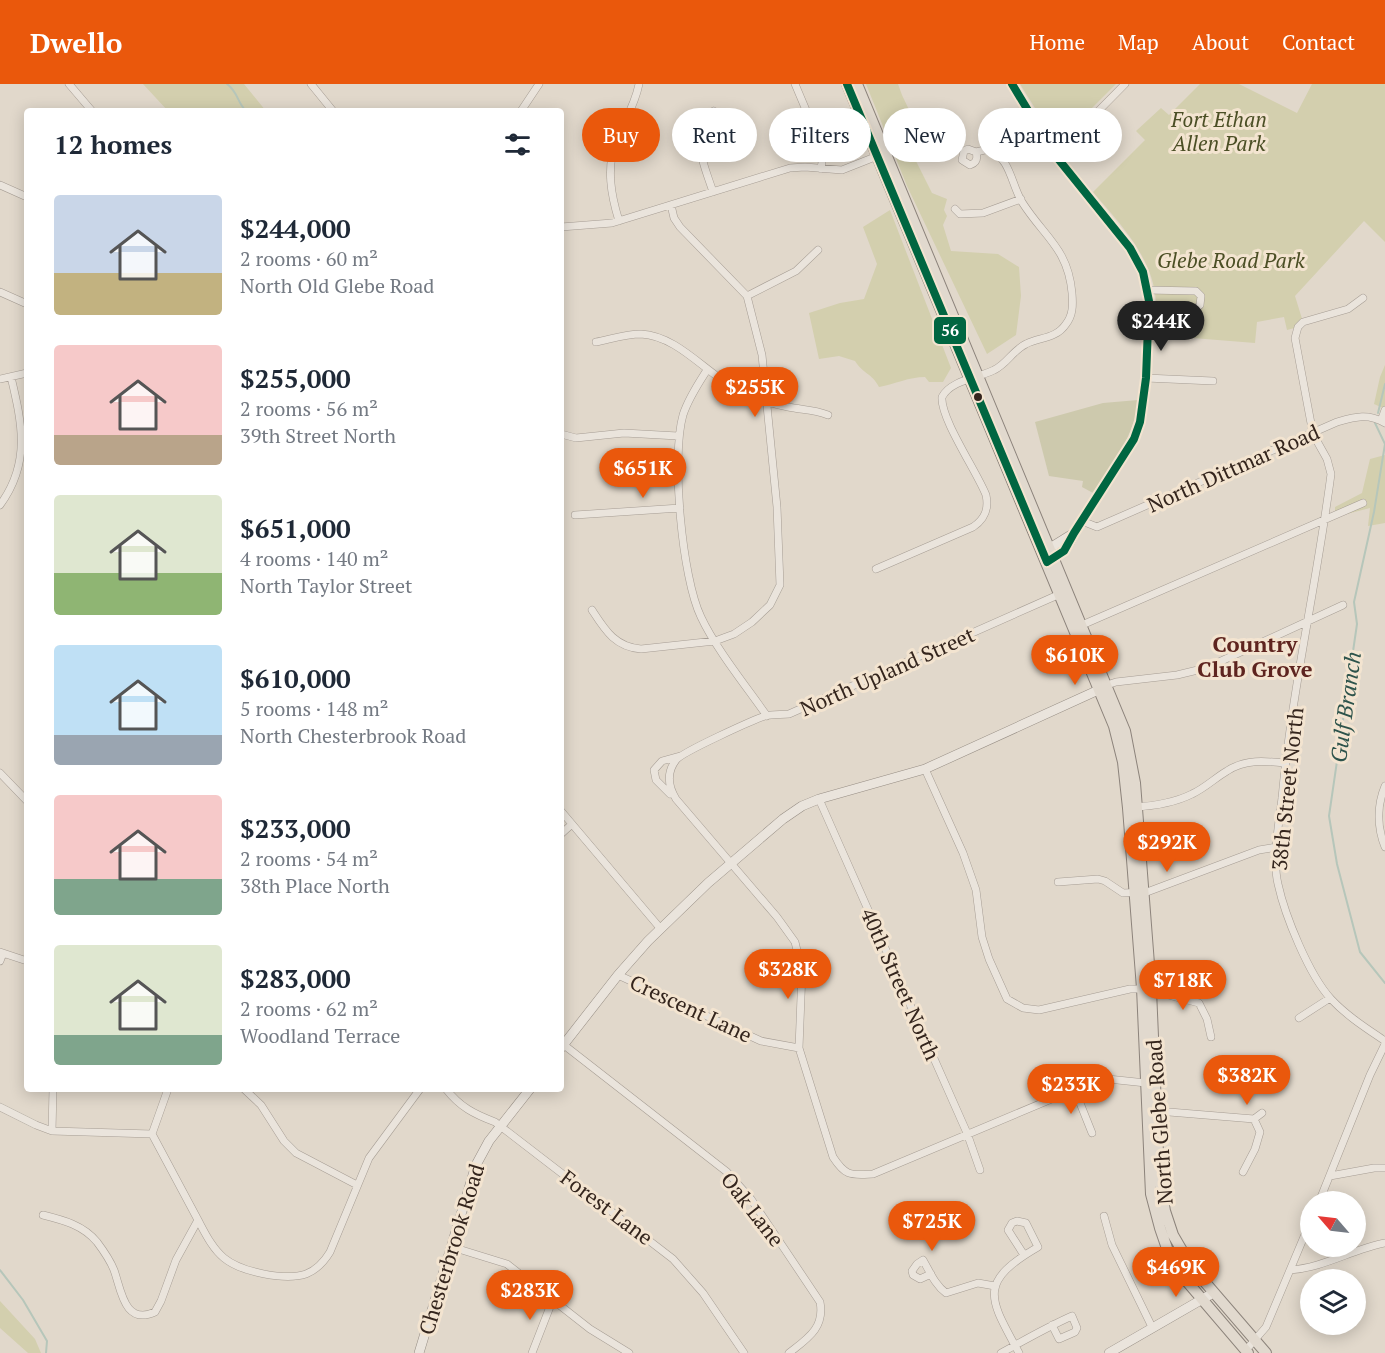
<!DOCTYPE html>
<html lang="en">
<head>
<meta charset="utf-8">
<style>
	body { margin:0; font-family:"PT Serif",serif; background:#f2f2f3; color:#1f2937; height:100vh; display:flex; flex-direction:column; font-size:22px; white-space:nowrap }
	* { box-sizing:border-box; margin:0 }
	p { font-size:20px; color:#747a83 }
	.icon { flex:none; width:33px; height:33px; fill:none; stroke:currentColor; stroke-width:2; stroke-linecap:round; stroke-linejoin:round }
	.map { position:relative; flex:1; overflow:hidden }
	.details { position:absolute; left:24px; top:24px; width:540px; height:984px; display:flex; flex-direction:column; background:#fff; border-radius:6px; box-shadow:0 3px 15px #0003 }
	.details>* { flex:none }
	.top-card { position:absolute; left:582px; top:24px; width:570px; height:54px; display:flex; gap:12px }
	.needle { width:39px; rotate:298deg }
	.fabs { position:absolute; left:1300px; top:1107px; display:grid; gap:12px }
	.fabs a { display:grid; place-items:center; width:66px; height:66px; border-radius:50%; background:#fff; box-shadow:0 3px 15px #0003; font-size:30px }
	.price { position:absolute; translate:-50% -51px; padding:0 14px; border-radius:21px; background:#ea580c; color:#fff; font-size:20px; line-height:39px; filter:drop-shadow(0 2px 3px #0008) }
	.price::after { content:''; position:absolute; left:50%; top:36px; width:18px; height:14px; margin-left:-9px; background:inherit; clip-path:polygon(0 0,100% 0,50% 100%) }
	.price.on { background:#222; color:#fff }
	ul { padding:0; list-style:none }
	li { display:flex; align-items:center; gap:18px; height:150px; padding:0 30px }
	li span { display:grid; place-items:center; flex:none; width:168px; height:120px; border-radius:6px; color:#555 }
	li>.icon { margin-inline-start:auto }
	span .icon { width:72px; height:72px; fill:#fffc; stroke-width:1 }
	li b { font-size:26px }
	h2 { display:flex; justify-content:space-between; align-items:center; height:72px; padding:0 30px; font-size:26px }
	.chip { padding:0 21px; border-radius:27px; background:#fff; box-shadow:0 3px 15px #0003; font-size:21px; line-height:54px }
	.chip.on { background:#ea580c; color:#fff }
	header { display:flex; align-items:center; gap:36px; box-sizing:border-box; height:84px; padding:0 30px; background:#ea580c; color:#fff }
	header strong { font-size:28px }
	nav { display:flex; gap:33px; margin-inline-start:auto; font-size:21px }
	.map>svg:first-child { display:block }
	.green { fill:#d3cfae }
	.cemetery { fill:#cdc9ad }
	.lines { fill:none; stroke-linecap:round; stroke-linejoin:round }
	.stream { stroke:#b6c6ba; stroke-width:2 }
	.street-casing { stroke:#a69d94; stroke-width:8 }
	.secondary-casing { stroke:#968d84; stroke-width:10 }
	.primary-casing { stroke:#8c837b; stroke-width:12 }
	.street { stroke:#eae4dc; stroke-width:7 }
	.secondary { stroke:#eae4dc; stroke-width:9 }
	.primary { stroke:#e1d9ce; stroke-width:10 }
	.bus-1-casing { stroke:#f3e4d0; stroke-width:12 }
	.bus-1 { stroke:#006641; stroke-width:8 }
	.bus-dot { fill:#34251d; stroke:#f3e4d0; stroke-width:2 }
	.labels { text-anchor:middle; dominant-baseline:central; stroke-width:6; stroke-linejoin:round; paint-order:stroke }
	.park-label { font-size:21px; font-style:italic; fill:#4b4f25; stroke:#f3e4d0 }
	.street-label { font-size:21px; fill:#34251d; stroke:#f3e4d0 }
	.neighbourhood-label { font-size:22px; font-weight:bold; fill:#5e241f; stroke:#f3e4d0 }
	.water-label { font-size:22px; font-style:italic; fill:#2d534b; stroke:#f3e4d0 }
	.line-badge { stroke:#f3e4d0; stroke-width:2 }
	.badge-label { font-size:16px; text-anchor:middle; font-weight:bold; fill:#fff }
</style>
</head>
<body>
<header>
<strong>Dwello</strong>
<nav><a>Home</a><a>Map</a><a>About</a><a>Contact</a></nav>
</header>
<div class="map">
<svg width="1385" height="1269" viewBox="0 0 1385 1269">
	<rect width="100%" height="100%" fill="#e1d8cb"/>
	<path class="green" d="M143,0H244L266,27H168Z
		M866,0H898L902,11L911,30L915,75L932,109L947,115L944,126L947,132L943,141L951,167L998,170L1019,183L1021,212L1016,251L987,270L907,102Z
		M1020,0H1116L1065,51L1057,56L1053,53Z
		M1200,0H1239L1297,29L1312,0H1385V158L1364,137L1295,212L1303,238L1298,243L1287,246L1284,233L1257,238L1255,259L1155,251C1155,240 1156,229 1156,219C1154,174 1120,140 1093,108L1145,56L1136,47L1161,24L1169,31Z
		M890,126L951,284L943,298H929L925,293C909,293 895,300 879,303C872,289 863,290 855,277L839,272L819,275L809,229L840,219L864,215L877,180L863,143Z
		M1385,281V325L1374,320L1380,293Z
		M1385,371V439L1368,442L1370,424L1335,433V423L1362,409L1370,375Z
		M0,1217L35,1255L41,1269H28L0,1244Z"/>
	<path class="cemetery" d="M1138,316C1135,352 1112,380 1093,409L1082,403L1083,397L1049,392L1035,338L1103,319Z"/>
	<g class="lines">
		<path class="stream" d="M227,0C238,8 237,18 246,27
			M1378,329L1385,300
			M1375,339L1385,360L1374,428L1354,518L1357,540L1329,732L1337,780L1360,868L1385,899
			M0,1186L23,1216L47,1257L46,1269"/>
		<g class="street-casing">
			<path id="street" d="M69,0L92,27
				M311,0L333,27
				M795,0L822,64L823,71L821,85
				M521,27L539,0
				M1055,71L1125,0
				M0,101L27,113
				M713,108C700,69 695,66 714,27
				M955,125L960,130L983,129L1021,115
				M619,137C611,111 606,84 616,57C624,38 635,21 639,0
				M561,143L612,139L790,84L805,83L842,86L880,71
				M1147,206L1196,207L1201,212L1200,221C1186,234 1167,239 1148,240
				M0,208L27,220
				M747,212L796,187L818,166
				M1363,214L1348,225L1303,238L1298,243L1295,254L1313,350L1327,375L1331,390C1317,498 1292,605 1282,714C1279,739 1272,775 1278,800C1285,832 1309,891 1331,915C1347,932 1366,944 1385,957
				M596,258C611,255 626,250 641,250C679,252 707,291 740,307C755,314 772,320 788,323C802,326 813,325 828,331
				M707,286C698,300 688,315 683,331C671,373 682,494 701,533C716,565 746,602 767,632
				M1146,294L1213,297
				M0,295L27,289
				M1381,337L1385,326
				M561,350L576,354L624,349L678,352
				M0,421C31,379 22,339 11,293
				M575,431L680,424
				M1082,437L1097,443L1337,338C1355,333 1368,329 1385,339
				M876,485L973,443C985,435 989,425 986,411C977,388 940,334 942,313C951,296 978,294 994,286C1007,280 1013,266 1026,260C1040,253 1056,255 1066,240C1073,231 1073,221 1072,209C1068,164 1044,153 1022,118C1011,100 1011,75 989,65L976,68L968,65L964,67L962,76L970,81C976,79 978,75 976,68
				M1060,510L789,630C782,631 773,630 765,632C753,636 682,668 676,676C666,689 668,702 676,715L777,833L795,858L802,887L799,964L833,1073C846,1093 851,1091 873,1090L1092,998L1108,995L1146,999
				M592,526C605,546 615,563 641,565L715,557L734,550L752,538L770,521L780,501L777,423L762,271L747,212L680,143L674,134L671,121
				M1082,541L1363,419
				M1107,601L1116,598L1177,591L1206,584L1343,521
				M925,685L963,769L976,806L982,853L989,875L1007,915L1023,924L1039,926L1130,905H1145L1199,919L1207,935L1211,953
				M0,689L27,717
				M1385,702C1377,721 1377,743 1385,763
				M670,710L656,696L654,686L662,677L680,672
				M819,715L967,1049L980,1086
				M1134,723C1154,722 1174,719 1192,710C1205,704 1215,694 1227,687C1245,675 1265,677 1285,679
				M561,727L660,844
				M561,750L572,740
				M1058,798L1098,795L1105,797L1123,809L1147,808L1259,766L1277,763
				M0,868L27,877
				M0,877L3,869
				M618,891L761,957L799,964
				M1299,934L1330,914
				M564,961L727,1088L751,1115L820,1218C825,1244 807,1255 789,1269
				M1074,1004L1092,1049
				M244,1005L261,1021L284,1057L296,1069L357,1101
				M446,1005C460,1023 474,1030 495,1038L673,1175L703,1209L744,1269
				M0,1023L36,1041L52,1047L152,1050
				M1157,1027L1254,1035L1260,1048L1255,1065L1243,1088
				M1254,1035L1262,1029
				M52,1047L53,1005
				M1330,1092L1374,1084H1385
				M1319,1118L1370,991L1385,960
				M43,1131C63,1136 83,1141 97,1158C103,1166 110,1176 114,1186C121,1205 124,1242 155,1228L161,1217L176,1176L198,1136L152,1050L168,1005
				M1104,1132L1112,1161L1152,1243
				M198,1136C205,1149 212,1164 224,1174C241,1188 285,1197 306,1190C316,1186 324,1178 330,1168L369,1074L420,1005
				M452,1163L507,1180L590,1245L629,1269
				M1290,1186C1323,1184 1353,1165 1385,1159
				M931,1190L920,1195L913,1191L912,1187L917,1180L923,1176C930,1188 935,1201 946,1209L978,1199L995,1202
				M1246,1266L1266,1243L1311,1136
				M532,1269L553,1215
				M1001,1269C1025,1256 1047,1243 1072,1232L1077,1244L1075,1248L1059,1255L1052,1241
				M1019,1269C990,1215 976,1199 1038,1163L1026,1139L1017,1137L1012,1139L1008,1146L1024,1171"/>
		</g>
		<g class="secondary-casing">
			<path id="secondary" d="M1012,0L1055,71L1130,164L1143,188L1149,217L1146,294L1140,338L1134,355L1074,449C1069,463 1062,470 1049,477
				M1045,467L1074,449
				M561,964L618,891L648,857L708,799L783,735L802,722L819,715L925,685L1105,603
				M419,1269L476,1081L489,1057L530,1005
				M1109,1269L1213,1209"/>
		</g>
		<g class="primary-casing">
			<path id="primary" d="M847,0L1114,642L1123,678L1128,724L1142,904L1151,1110L1160,1144L1170,1173L1184,1194L1248,1269
				M857,0L1125,647L1135,699L1151,906L1159,1092L1165,1127L1173,1151L1191,1182L1266,1269"/>
		</g>
		<use href="#street" class="street"/>
		<use href="#secondary" class="secondary"/>
		<use href="#primary" class="primary"/>
		<g class="bus-1-casing">
			<path id="bus-1" d="M847,0L1047,478L1064,467L1074,449L1134,355L1140,338L1146,294L1149,217L1143,188L1130,164L1055,71L1012,0"/>
		</g>
		<use href="#bus-1" class="bus-1"/>
	</g>
	<circle class="bus-dot" cx="978" cy="313" r="5"/>
	<g class="labels">
		<g class="park-label">
			<text x="1219" y="35">Fort Ethan<tspan x="1219" dy="24">Allen Park</tspan></text>
			<text x="1231" y="176">Glebe Road Park</text>
		</g>
		<g class="street-label">
			<text transform="translate(1233 384) rotate(-24)">North Dittmar Road</text>
			<text transform="translate(887 587) rotate(-24)">North Upland Street</text>
			<text transform="translate(1287 705) rotate(-84)">38th Street North</text>
			<text transform="translate(901 900) rotate(66)">40th Street North</text>
			<text transform="translate(691 924) rotate(25)">Crescent Lane</text>
			<text transform="translate(1159 1038) rotate(-94)">North Glebe Road</text>
			<text transform="translate(607 1123) rotate(37)">Forest Lane</text>
			<text transform="translate(753 1125) rotate(52)">Oak Lane</text>
			<text transform="translate(451 1165) rotate(-73)">Chesterbrook Road</text>
		</g>
		<g class="neighbourhood-label">
			<text x="1255" y="559">Country<tspan x="1255" dy="25">Club Grove</tspan></text>
		</g>
		<g class="water-label">
			<text transform="translate(1345 623) rotate(-82)">Gulf Branch</text>
		</g>
	</g>
	<rect class="line-badge" x="933" y="232" width="34" height="29" rx="6" fill="#006641"/>
	<g class="badge-label">
		<text x="950" y="252">56</text>
	</g>
</svg>
<div class="fabs">
<a><svg class="needle" viewBox="-14 -14 28 28"><path d="M0-13l5 13h-10z" fill="#e53935"/><path d="M0 13l5-13h-10z" fill="#747a83"/></svg></a>
<a><svg class="icon" aria-label="layers" viewBox="0 0 24 24"><path d="M12 4l9 5-9 5-9-5zM3 14l9 5 9-5"/></svg></a>
</div>
<b class="price on" style="left:1161px;top:268px">$244K</b>
<b class="price" style="left:755px;top:334px">$255K</b>
<b class="price" style="left:643px;top:415px">$651K</b>
<b class="price" style="left:1075px;top:602px">$610K</b>
<b class="price" style="left:1167px;top:789px">$292K</b>
<b class="price" style="left:788px;top:916px">$328K</b>
<b class="price" style="left:1183px;top:927px">$718K</b>
<b class="price" style="left:1247px;top:1022px">$382K</b>
<b class="price" style="left:1071px;top:1031px">$233K</b>
<b class="price" style="left:932px;top:1168px">$725K</b>
<b class="price" style="left:1176px;top:1214px">$469K</b>
<b class="price" style="left:530px;top:1237px">$283K</b>
<div class="top-card">
<a class="chip on">Buy</a>
<a class="chip">Rent</a>
<a class="chip">Filters</a>
<a class="chip">New</a>
<a class="chip">Apartment</a>
</div>
<section class="details">
<h2>12 homes<svg class="icon" aria-label="filters" viewBox="0 0 24 24"><path d="M4 7h16M4 17h16"/><circle cx="9" cy="7" r="2"/><circle cx="15" cy="17" r="2"/></svg></h2>
<ul>
<li><span style="background:linear-gradient(#c9d6e8 65%,#c2b280 0)"><svg class="icon" aria-label="home" viewBox="0 0 24 24"><path d="M3 11l9-7 9 7M6 9v11h12V9"/></svg></span><div><b>$244,000</b><p>2 rooms · 60 m²</p><p>North Old Glebe Road</p></div></li>
<li><span style="background:linear-gradient(#f6c9c9 75%,#b9a48a 0)"><svg class="icon" aria-label="home" viewBox="0 0 24 24"><path d="M3 11l9-7 9 7M6 9v11h12V9"/></svg></span><div><b>$255,000</b><p>2 rooms · 56 m²</p><p>39th Street North</p></div></li>
<li><span style="background:linear-gradient(#dfe7d0 65%,#8fb573 0)"><svg class="icon" aria-label="home" viewBox="0 0 24 24"><path d="M3 11l9-7 9 7M6 9v11h12V9"/></svg></span><div><b>$651,000</b><p>4 rooms · 140 m²</p><p>North Taylor Street</p></div></li>
<li><span style="background:linear-gradient(#bfe0f5 75%,#9aa5b1 0)"><svg class="icon" aria-label="home" viewBox="0 0 24 24"><path d="M3 11l9-7 9 7M6 9v11h12V9"/></svg></span><div><b>$610,000</b><p>5 rooms · 148 m²</p><p>North Chesterbrook Road</p></div></li>
<li><span style="background:linear-gradient(#f6c9c9 70%,#7fa58c 0)"><svg class="icon" aria-label="home" viewBox="0 0 24 24"><path d="M3 11l9-7 9 7M6 9v11h12V9"/></svg></span><div><b>$233,000</b><p>2 rooms · 54 m²</p><p>38th Place North</p></div></li>
<li><span style="background:linear-gradient(#dfe7d0 75%,#7fa58c 0)"><svg class="icon" aria-label="home" viewBox="0 0 24 24"><path d="M3 11l9-7 9 7M6 9v11h12V9"/></svg></span><div><b>$283,000</b><p>2 rooms · 62 m²</p><p>Woodland Terrace</p></div></li>
</ul>
</section>
</div>
</body>
</html>
